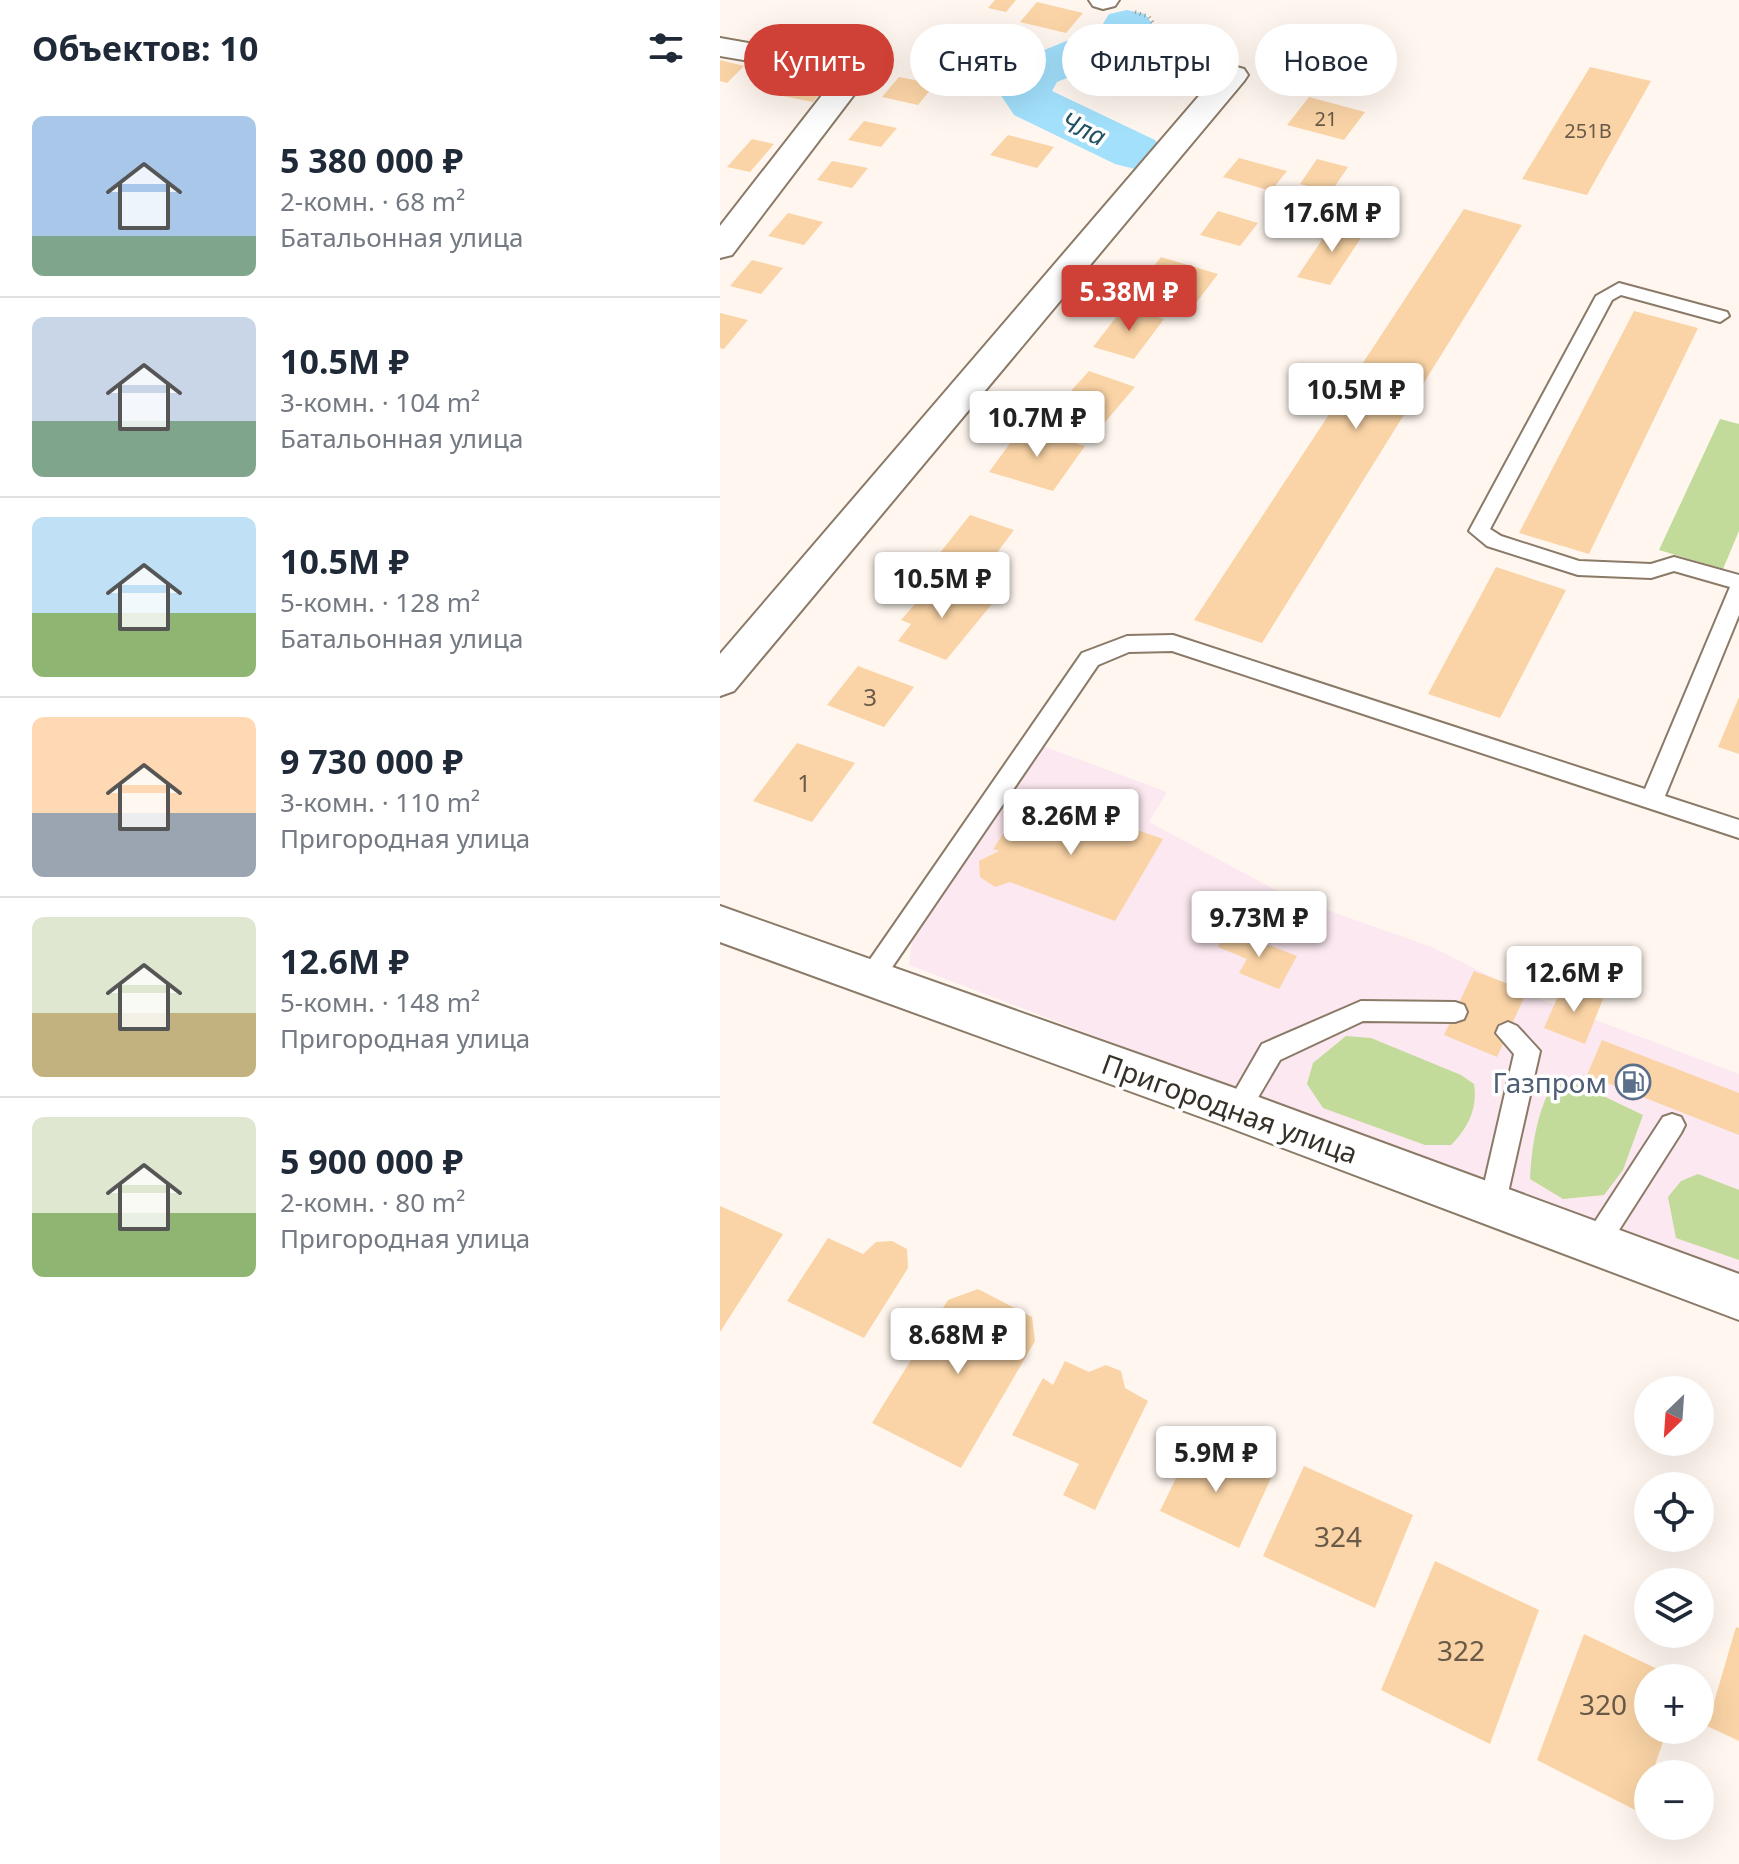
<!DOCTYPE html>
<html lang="ru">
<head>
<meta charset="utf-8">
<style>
	body { margin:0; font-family:"Noto Sans",sans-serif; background:#f6f6f7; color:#1f2937; height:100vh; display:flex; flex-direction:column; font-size:30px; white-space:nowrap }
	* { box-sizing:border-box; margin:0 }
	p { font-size:26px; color:#747a83 }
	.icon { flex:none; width:44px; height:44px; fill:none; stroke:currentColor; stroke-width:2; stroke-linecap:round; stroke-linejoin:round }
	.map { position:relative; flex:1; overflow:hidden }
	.panel { display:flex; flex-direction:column; background:#fff; width:720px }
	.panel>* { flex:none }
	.top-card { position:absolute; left:24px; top:24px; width:760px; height:72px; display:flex; gap:16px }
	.needle { width:52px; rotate:205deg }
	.controls { position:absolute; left:914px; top:1376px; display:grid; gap:16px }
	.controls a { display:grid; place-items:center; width:80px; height:80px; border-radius:50%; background:#fff; box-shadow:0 8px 32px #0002; font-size:40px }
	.price { position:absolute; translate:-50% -68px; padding:0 18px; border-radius:8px; background:#fff; color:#222; font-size:26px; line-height:52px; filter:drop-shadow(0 2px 4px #0008) }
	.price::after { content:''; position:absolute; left:50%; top:48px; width:24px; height:18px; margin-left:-12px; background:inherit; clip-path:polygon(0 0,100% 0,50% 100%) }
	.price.on { background:#cf4137; color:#fff }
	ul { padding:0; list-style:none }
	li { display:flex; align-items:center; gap:24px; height:200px; padding:0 32px }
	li+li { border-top:2px solid #e0e1e3 }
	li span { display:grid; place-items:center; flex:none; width:224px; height:160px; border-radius:12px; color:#555 }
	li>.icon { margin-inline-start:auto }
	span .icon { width:96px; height:96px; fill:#fffc; stroke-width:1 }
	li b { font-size:34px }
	h2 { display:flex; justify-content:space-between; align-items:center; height:96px; padding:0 32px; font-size:34px }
	.chip { padding:0 28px; border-radius:36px; background:#fff; box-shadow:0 8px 32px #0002; font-size:28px; line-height:72px }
	.chip.on { background:#cf4137; color:#fff }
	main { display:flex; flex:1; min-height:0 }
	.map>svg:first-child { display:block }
	.commercial { fill:#fce8f0 }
	.green { fill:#c2da9a }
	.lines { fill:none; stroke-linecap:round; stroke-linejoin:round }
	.river { fill:#a2e0fc; fill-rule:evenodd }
	.building { fill:#fad4a6 }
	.lane-casing { stroke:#8a7a67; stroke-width:4 }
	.street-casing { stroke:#8a7a67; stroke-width:4 }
	.secondary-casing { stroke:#8a7a67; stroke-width:4 }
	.path { stroke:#9e978f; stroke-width:4; stroke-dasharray:1 4; stroke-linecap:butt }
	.lane { fill:#fff; fill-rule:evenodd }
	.street { fill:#fff; fill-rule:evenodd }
	.secondary { fill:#fff; fill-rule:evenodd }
	.labels { text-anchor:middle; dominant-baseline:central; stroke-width:7; stroke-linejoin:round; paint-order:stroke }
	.far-number-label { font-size:20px; fill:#685948 }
	.number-label { font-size:24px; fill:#685948 }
	.far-water-label { font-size:26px; font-style:italic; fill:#215164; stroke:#fff }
	.service-label { font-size:28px; fill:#4e5e75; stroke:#fff; text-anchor:end }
	.street-label { font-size:28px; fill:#373028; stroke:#fff }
	.near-number-label { font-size:28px; fill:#685948 }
</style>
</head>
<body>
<main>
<section class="panel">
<h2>Объектов: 10<svg class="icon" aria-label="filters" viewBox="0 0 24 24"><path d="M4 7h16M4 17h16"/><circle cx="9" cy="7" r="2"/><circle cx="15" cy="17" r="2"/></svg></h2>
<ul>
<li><span style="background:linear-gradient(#a9c7e8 75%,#7fa58c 0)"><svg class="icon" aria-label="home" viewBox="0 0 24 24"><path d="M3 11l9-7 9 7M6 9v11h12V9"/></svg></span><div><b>5 380 000 ₽</b><p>2-комн. · 68 m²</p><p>Батальонная улица</p></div></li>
<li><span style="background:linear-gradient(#c9d6e8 65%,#7fa58c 0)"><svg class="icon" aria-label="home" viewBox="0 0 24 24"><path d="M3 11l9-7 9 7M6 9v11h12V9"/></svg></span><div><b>10.5M ₽</b><p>3-комн. · 104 m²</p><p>Батальонная улица</p></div></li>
<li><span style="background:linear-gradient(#bfe0f5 60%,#8fb573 0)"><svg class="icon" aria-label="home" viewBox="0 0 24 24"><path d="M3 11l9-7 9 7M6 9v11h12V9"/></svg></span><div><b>10.5M ₽</b><p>5-комн. · 128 m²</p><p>Батальонная улица</p></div></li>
<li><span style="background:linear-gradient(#ffd9b3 60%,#9aa5b1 0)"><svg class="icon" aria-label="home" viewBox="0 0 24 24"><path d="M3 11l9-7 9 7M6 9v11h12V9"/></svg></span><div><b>9 730 000 ₽</b><p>3-комн. · 110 m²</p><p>Пригородная улица</p></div></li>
<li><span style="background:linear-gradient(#dfe7d0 60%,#c2b280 0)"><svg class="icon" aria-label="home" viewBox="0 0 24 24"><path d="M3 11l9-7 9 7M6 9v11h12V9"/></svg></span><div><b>12.6M ₽</b><p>5-комн. · 148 m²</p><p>Пригородная улица</p></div></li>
<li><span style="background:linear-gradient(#dfe7d0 60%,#8fb573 0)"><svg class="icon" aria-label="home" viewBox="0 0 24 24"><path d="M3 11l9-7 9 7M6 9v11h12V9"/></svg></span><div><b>5 900 000 ₽</b><p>2-комн. · 80 m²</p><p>Пригородная улица</p></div></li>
</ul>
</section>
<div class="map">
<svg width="1019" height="1864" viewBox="0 0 1019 1864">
	<rect width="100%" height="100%" fill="#fff7ef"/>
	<path class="commercial" d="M323,746L447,792L429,822L567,896L712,947L804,993L1019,1074V1276L725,1170L189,965L193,932Z"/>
	<path class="green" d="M1000,419L1019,424V531L1003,569L939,550Z
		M626,1036L651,1038L741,1075L754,1084C758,1108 748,1128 731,1145H705L603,1108L587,1084L593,1063Z
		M854,1082L923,1115L903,1170L884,1195L843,1199L810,1179C812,1144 817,1113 833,1083Z
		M978,1174L1019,1190V1260L956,1238L948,1197L961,1181Z"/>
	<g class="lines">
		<path class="river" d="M407,10L425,14L433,25L422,47L337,82L332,91L435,140L443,152L435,164L415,169L395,164L294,115L278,91L297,61L381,27L389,14Z"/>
	</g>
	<path class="building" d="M275,0H296L286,12L268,8Z
		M317,2L363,13L346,33L300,22Z
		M139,34L167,39L151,60L123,54Z
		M0,60L24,66L7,83L0,81Z
		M870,67L931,81L867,195L802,179Z
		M70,75L108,83L93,102L53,94Z
		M179,77L215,84L198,105L162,97Z
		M589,97L645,112L624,140L567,125Z
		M144,121L177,128L161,147L128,140Z
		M288,135L334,147L317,168L270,155Z
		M32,139L54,144L30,172L7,167Z
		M519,158L567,171L551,191L503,177Z
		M597,159L628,167L611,192L580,184Z
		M112,161L148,168L132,188L97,180Z
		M744,209L802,225L542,643L474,620Z
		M498,211L538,223L520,246L480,235Z
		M68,213L103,222L84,245L48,236Z
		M614,222L646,230L610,285L577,277Z
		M441,257L498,274L476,303L419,286Z
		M32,260L63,268L41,294L10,286Z
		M404,307L444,319L414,359L373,347Z
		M914,311L978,328L869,554L799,533Z
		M0,313L28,320L4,349L0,348Z
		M369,371L415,387L380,428L333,411Z
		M302,427L365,446L333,491L269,472Z
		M250,515L294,530L264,570L219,554Z
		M776,567L846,590L780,718L708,694Z
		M214,582L272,604L226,660L178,641L191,624L181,620Z
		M138,666L194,687L164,727L107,705Z
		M1019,697V754L998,747Z
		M77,743L135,763L92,822L33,801Z
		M310,793L443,839L395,921L290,882L275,887L260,877L259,861L279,851L273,849Z
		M507,929L577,956L559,989L519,973L527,959L498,947Z
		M754,971L807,991L777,1057L724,1035Z
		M843,985L883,999L865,1044L824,1028Z
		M882,1040L1019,1093V1135L867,1075Z
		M0,1206L63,1234L0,1332Z
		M108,1238L143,1254L156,1242L172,1241L187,1249L188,1268L144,1338L67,1301Z
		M258,1289L312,1317L315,1341L241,1468L152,1423L228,1300Z
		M345,1361L369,1372L386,1365L401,1371L405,1388L428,1401L375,1510L343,1495L359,1464L292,1435L323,1378L333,1385Z
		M474,1441L552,1476L519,1548L440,1511Z
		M584,1466L693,1515L655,1608L543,1556Z
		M715,1561L819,1610L770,1744L661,1690Z
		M1016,1627L1019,1628V1741L987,1726Z
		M864,1634L956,1678H928V1730H947L932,1774H928V1785L919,1812L817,1760Z"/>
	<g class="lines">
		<g class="lane-casing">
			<path id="lane" d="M899,283L1007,312L1009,316L1000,322L901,295L892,300L770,529L781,536L859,561L931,564L954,557L1019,575V615L945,796L1019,820V838L452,651L409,652L378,665L160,985L151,988L142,985L139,978L142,971L362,653L407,636L453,635L925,789L1010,587L954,571L931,578L858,575L767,546L749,531L876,296Z
				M641,1001L735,1002L744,1005L747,1012L744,1019L735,1022L643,1021L560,1060L526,1118L517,1121L508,1118L504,1110L542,1044Z
				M788,1022L797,1026L820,1051L785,1206L781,1214L772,1218L763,1214L759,1206L794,1054L776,1033L779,1026Z
				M952,1114L961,1117L965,1125L961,1133L885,1252L876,1255L867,1252L863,1243L867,1234L943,1117Z"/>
		</g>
		<g class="street-casing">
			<path id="street" d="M369,0H399L395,6L383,9L373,6Z
				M0,38L126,60L137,63C143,72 142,83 136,92L12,255L0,258V226L110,85L111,75L0,56Z
				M513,66L524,69L528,75L524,81L14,691L0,696V654L502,69Z"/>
		</g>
		<g class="secondary-casing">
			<path id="secondary" d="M0,906L517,1089L1019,1274V1320L500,1124L0,942Z"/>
		</g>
		<path class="path" d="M415,12L429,17L444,39L483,60"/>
		<use href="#lane" class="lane"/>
		<use href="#street" class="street"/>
		<use href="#secondary" class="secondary"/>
	</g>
	<defs>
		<g id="fuel-ring" transform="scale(1.8)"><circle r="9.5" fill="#fff" stroke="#5c6f8a" stroke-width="1.5"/><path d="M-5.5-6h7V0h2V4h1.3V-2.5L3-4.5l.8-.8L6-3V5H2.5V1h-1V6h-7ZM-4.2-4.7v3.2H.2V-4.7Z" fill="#5c6f8a"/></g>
	</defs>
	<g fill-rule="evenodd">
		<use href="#fuel-ring" x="913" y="1082"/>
	</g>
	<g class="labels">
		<g class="far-number-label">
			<text x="606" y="118">21</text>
			<text x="868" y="130">251В</text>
		</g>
		<g class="number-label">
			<text x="150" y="696">3</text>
			<text x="84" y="782">1</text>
		</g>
		<g class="far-water-label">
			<text transform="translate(364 128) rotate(25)">Чла</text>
		</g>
		<g class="service-label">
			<text x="887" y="1082">Газпром</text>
		</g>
		<g class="street-label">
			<text transform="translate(510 1108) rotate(20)">Пригородная улица</text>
		</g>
		<g class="near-number-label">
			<text x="618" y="1536">324</text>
			<text x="741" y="1650">322</text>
			<text x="883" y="1704">320</text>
		</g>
	</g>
</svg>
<div class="controls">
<a><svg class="needle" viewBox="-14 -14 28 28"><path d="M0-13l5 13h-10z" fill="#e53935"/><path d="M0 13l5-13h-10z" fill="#747a83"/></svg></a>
<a><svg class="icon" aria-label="locate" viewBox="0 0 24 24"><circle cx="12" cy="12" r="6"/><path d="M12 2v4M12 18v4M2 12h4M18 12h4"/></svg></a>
<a><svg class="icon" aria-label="layers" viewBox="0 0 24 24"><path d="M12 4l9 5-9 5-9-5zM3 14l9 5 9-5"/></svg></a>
<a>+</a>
<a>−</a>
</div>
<b class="price" style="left:612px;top:254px">17.6M ₽</b>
<b class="price on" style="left:409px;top:333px">5.38M ₽</b>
<b class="price" style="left:636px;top:431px">10.5M ₽</b>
<b class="price" style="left:317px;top:459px">10.7M ₽</b>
<b class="price" style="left:222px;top:620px">10.5M ₽</b>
<b class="price" style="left:351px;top:857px">8.26M ₽</b>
<b class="price" style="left:539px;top:959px">9.73M ₽</b>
<b class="price" style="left:854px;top:1014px">12.6M ₽</b>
<b class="price" style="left:238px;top:1376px">8.68M ₽</b>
<b class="price" style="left:496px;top:1494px">5.9M ₽</b>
<div class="top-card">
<a class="chip on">Купить</a>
<a class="chip">Снять</a>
<a class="chip">Фильтры</a>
<a class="chip">Новое</a>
</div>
</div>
</main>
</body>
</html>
